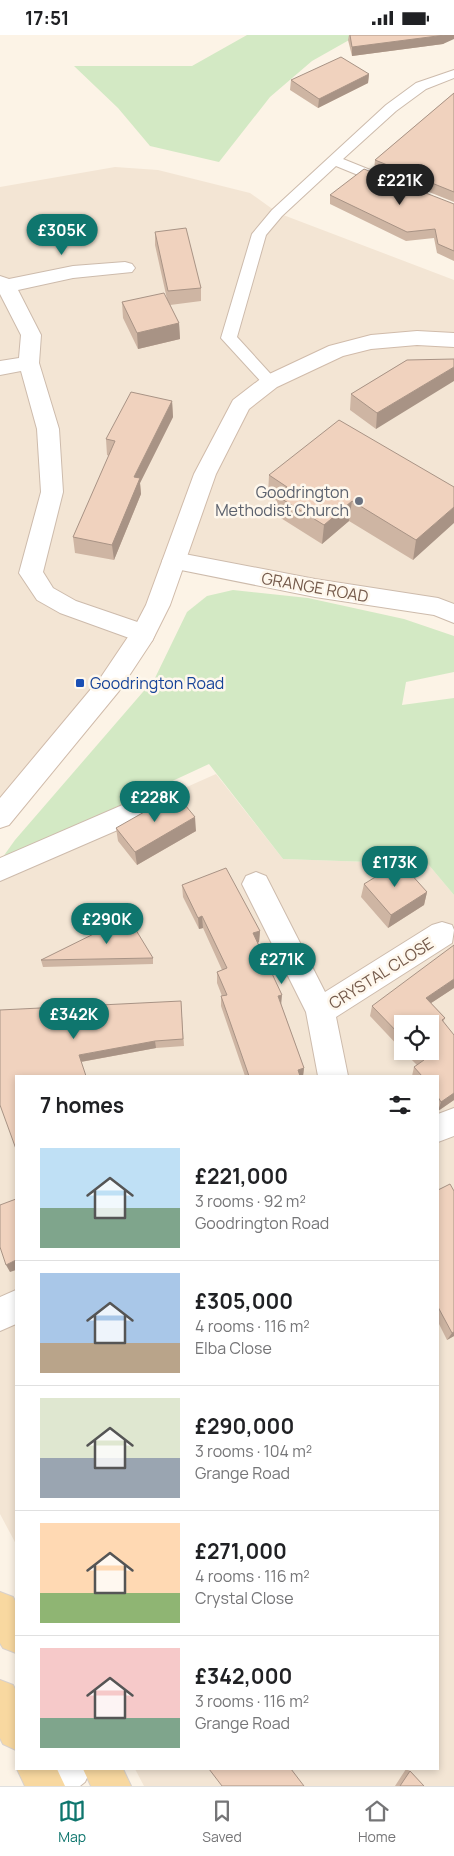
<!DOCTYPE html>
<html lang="en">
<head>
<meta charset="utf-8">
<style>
	body { margin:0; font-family:Manrope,sans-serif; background:#f2f2f2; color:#202124; height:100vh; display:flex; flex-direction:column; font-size:19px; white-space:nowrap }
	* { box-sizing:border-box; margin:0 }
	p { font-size:16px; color:#757577 }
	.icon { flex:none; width:28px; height:28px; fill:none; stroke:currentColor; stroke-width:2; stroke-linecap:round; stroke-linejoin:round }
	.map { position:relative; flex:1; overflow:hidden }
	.drawer { position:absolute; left:15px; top:1040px; width:424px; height:695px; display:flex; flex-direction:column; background:#fff; border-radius:0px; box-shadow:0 2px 8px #0003 }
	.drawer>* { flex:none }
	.controls { position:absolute; left:394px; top:980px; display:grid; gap:10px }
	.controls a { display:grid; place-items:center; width:45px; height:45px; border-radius:0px; background:#fff; box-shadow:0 2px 8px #0003; font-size:25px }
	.price { position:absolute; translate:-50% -42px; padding:0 11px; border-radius:18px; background:#0f766e; color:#fff; font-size:16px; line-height:32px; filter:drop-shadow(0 1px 2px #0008) }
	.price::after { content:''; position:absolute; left:50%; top:30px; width:15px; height:11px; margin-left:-8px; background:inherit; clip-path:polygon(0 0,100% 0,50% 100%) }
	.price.active { background:#222; color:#fff }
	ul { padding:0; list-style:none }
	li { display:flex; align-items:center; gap:15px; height:125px; padding:0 25px }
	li+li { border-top:1px solid #e0e0e0 }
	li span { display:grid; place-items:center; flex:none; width:140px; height:100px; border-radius:0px; color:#555 }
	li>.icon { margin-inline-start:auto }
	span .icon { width:60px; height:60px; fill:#fffc; stroke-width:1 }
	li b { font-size:21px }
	h2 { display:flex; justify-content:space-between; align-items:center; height:60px; padding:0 25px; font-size:21px }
	.status { display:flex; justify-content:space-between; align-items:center; height:35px; padding:0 25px; background:#fff; direction:ltr }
	.status svg { height:14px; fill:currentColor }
	.tab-bar { display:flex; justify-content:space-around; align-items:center; height:70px; border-top:1px solid #e0e0e0; background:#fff; font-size:14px; color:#757577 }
	.tab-bar a { display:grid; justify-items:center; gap:2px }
	.tab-bar .active { color:#0f766e }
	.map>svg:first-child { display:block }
	.residential { fill:#f3e5d4; fill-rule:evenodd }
	.green { fill:#d3e9c4 }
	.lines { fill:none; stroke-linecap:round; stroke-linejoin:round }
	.lane-casing { stroke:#cdbbac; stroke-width:2 }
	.street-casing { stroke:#cdbbac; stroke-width:2 }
	.secondary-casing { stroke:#d0bbaa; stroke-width:2 }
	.primary-casing { stroke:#d8d1cd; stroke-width:2 }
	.lane { fill:#fff; fill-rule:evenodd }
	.street { fill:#fff; fill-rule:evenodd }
	.secondary { fill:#fff; fill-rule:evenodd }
	.primary { fill:#f8d8a0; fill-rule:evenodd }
	.wall { fill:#ceb5a3 }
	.shaded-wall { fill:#a89385 }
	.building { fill:#f0d2be; stroke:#a89385 }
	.worship-dot { fill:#6b7280; stroke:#fef7ec; stroke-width:2 }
	.transit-dot { fill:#1a4fb4; stroke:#fef7ec; stroke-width:2 }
	.labels { text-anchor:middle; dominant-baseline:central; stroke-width:5; stroke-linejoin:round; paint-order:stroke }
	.worship-label { font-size:16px; fill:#5b616d; stroke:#fef7ec; text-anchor:end }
	.street-label { font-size:16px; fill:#745a4b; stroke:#fef7ec }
	.transit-label { font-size:16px; fill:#164399; stroke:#fef7ec; text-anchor:start }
</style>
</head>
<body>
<div class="status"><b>17:51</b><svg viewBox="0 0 49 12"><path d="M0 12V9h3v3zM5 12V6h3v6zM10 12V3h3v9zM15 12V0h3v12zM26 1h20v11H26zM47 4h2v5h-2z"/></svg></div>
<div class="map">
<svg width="454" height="1751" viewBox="0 0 454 1751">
	<rect width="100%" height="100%" fill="#fcf3e6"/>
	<path class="residential" d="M115,132L158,135L250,158L278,178L454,245V579L175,527L158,570L0,782V152Z
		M216,739L283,824L428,829L454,860V1751H144L135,1734H438V1041H16V1509L0,1479V835ZM402,989H430V1016H402Z"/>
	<path class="green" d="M247,0H358L312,26L270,62L219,127L150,111L118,73L74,31H192Z
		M233,555L308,563L404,584L454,601V637L406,647L402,670L454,663V860L428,829L283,824L209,729L0,826L15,805L155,643L187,577L207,561Z"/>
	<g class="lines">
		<g class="lane-casing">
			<path id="lane" d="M454,35V43L426,54L396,76L343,124L390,143L392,146L390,149H380L336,131L282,181L266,200L237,302L278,347L275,351L270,352L265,351L221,303L252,199L272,175L386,70L416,48Z"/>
		</g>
		<g class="street-casing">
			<path id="street" d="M125,227L132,229L135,233L132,237L73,243L18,255L41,300L39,328L59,394L63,457L43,537L53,553L76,566L152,592L155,599L152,606L143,608L60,578L37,565L19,538L41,457L37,394L21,336L0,340V326L19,323L21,300L0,259V241L9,244L73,231Z
				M174,517L315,544L438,563L454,569V588L434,580L315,562L166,532L162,526L166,520Z
				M164,752L173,755L177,763L173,771L0,846V823Z
				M256,837L266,841L325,957L432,890L442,887L452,890L454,895L452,908L336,982L348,1041H318L306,977L242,849L246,841Z
				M454,1073V1101L438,1107V1079Z
				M16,1255V1289L0,1296V1262Z
				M41,1734H91L85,1747L80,1751H30L36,1738Z"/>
		</g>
		<g class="secondary-casing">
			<path id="secondary" d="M417,296L454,298V312L417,310L371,314L343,321L277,352L249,374L216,439L170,570L152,606L119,656L9,790L0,793V763L101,642L134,593L146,570L194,439L233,365L263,342L329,311L371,300Z"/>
		</g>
		<g class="primary-casing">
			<path id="primary" d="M0,1557L13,1562L16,1568V1618L3,1613L0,1608Z
				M0,1645L13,1650L16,1656V1715L3,1709L0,1703Z
				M17,1734H57L65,1751H25Z
				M83,1734H123L131,1751H91Z"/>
		</g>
		<use href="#lane" class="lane"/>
		<use href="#street" class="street"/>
		<use href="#secondary" class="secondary"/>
		<use href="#primary" class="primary"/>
	</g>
	<path class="wall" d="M349,0H454L443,9L352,21L348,5Z
		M369,39L368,48L318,73L290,55L291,45Z
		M454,58V167L374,135L375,125Z
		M330,160L454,169V226L437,218L434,203L406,206L330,169Z
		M155,197L201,253V266L170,270L179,288L180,304L138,314L123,283L122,267L167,264L155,210Z
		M407,325L376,394L350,375L351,359Z
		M172,366L173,382L140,448L141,459L114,525L75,518L73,502L109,421L107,420L106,404Z
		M269,440L454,452L413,525L349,486L322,509L276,480L277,466L268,460Z
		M116,793L196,796L137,830L118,806Z
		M364,849L427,857L424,870L388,893L361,862Z
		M182,850L260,896L259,907L258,908L281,969L304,1033L303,1041H245L221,971V961H222L217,948V937L222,935L203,893L199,894L183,862Z
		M153,923V929L43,932L41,925Z
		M454,953L431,968L445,983L443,987L454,1065L438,1076V1041H412L414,1032L417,1030L403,1016H430L402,989V1015L370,981L372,971Z
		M181,966L184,1011L156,1013L81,1027Z
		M438,1155L454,1156V1301L447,1305L438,1287Z
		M406,1734L410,1736L424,1751H395Z"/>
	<path class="shaded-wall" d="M445,0H454V4L443,9L352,21V12Z
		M369,39L368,48L318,73L319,64Z
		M179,288L180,304L138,314L137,298Z
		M454,332V346L376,394L377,378Z
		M172,366L173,382L140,448L141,459L114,525L112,510L134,442Z
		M352,466L349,486L322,509L324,490Z
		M454,472V488L413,525L416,505Z
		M195,782L196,796L137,830L135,817Z
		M427,857L424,870L388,893L391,880Z
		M202,881L203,893L199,894L198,883Z
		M260,896L259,907L253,909V898Z
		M454,944V953L422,974L426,963Z
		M282,960L281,971L278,961Z
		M155,1006L156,1013L80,1027L79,1020Z
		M304,1033L303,1041H297L298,1035Z
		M454,1058V1065L438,1076L441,1067Z
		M16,1225V1235L10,1237L6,1230Z
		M454,1297V1301L447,1305L452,1298Z"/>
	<path class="building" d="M350,0H445L352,12Z
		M341,22L369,39L319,64L291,45Z
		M454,58V157L375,125Z
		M364,134L454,169V216L438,209L435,194L407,197L330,160Z
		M186,193L201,253L168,256L155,197Z
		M164,258L179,288L137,298L122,267Z
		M454,324V332L377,378L351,359L407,325Z
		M131,357L172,366L134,442L140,443L112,510L73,502L115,406L106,404Z
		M339,385L454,452V472L416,505L352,466L324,490L277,461L287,452L269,440Z
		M176,759L195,782L135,817L116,793Z
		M400,827L427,857L391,880L364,849Z
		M226,833L260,896L253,898L282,960L278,961L304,1033L298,1035L300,1041H249L221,961L227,960L217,937L227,933L202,881L198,883L182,850Z
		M128,882L153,923L41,925Z
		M454,910V944L426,963L445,983L442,985L454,1000V1058L441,1067L438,1062V1041H422L414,1032L424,1025L416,1016H430V989H402V1002L372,971Z
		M181,966L183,1004L155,1006L79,1020L86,1041H16V1114L0,1070V975Z
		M450,1149L454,1156V1297L452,1298L438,1272V1155Z
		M16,1164V1225L6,1230L0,1212V1170Z
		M209,1734H291L304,1751H222Z
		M410,1736L424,1751H400Z"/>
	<circle class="worship-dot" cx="359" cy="466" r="5"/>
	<rect class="transit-dot" x="75" y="643" width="10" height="10" rx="2.5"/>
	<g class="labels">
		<g class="worship-label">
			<text x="349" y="457">Goodrington<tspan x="349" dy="18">Methodist Church</tspan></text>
		</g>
		<g class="street-label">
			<text transform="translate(315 552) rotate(10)">GRANGE ROAD</text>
			<text transform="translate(381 938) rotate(-32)">CRYSTAL CLOSE</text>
		</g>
		<g class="transit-label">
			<text x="90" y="648">Goodrington Road</text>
		</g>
	</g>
</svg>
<div class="controls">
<a><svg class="icon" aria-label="locate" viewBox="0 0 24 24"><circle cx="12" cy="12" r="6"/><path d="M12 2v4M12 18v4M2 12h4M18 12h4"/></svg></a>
</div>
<b class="price active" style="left:400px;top:171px">£221K</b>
<b class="price" style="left:62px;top:221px">£305K</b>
<b class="price" style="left:155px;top:788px">£228K</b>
<b class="price" style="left:395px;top:853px">£173K</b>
<b class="price" style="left:107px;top:910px">£290K</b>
<b class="price" style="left:282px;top:950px">£271K</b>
<b class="price" style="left:74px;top:1005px">£342K</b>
<section class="drawer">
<h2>7 homes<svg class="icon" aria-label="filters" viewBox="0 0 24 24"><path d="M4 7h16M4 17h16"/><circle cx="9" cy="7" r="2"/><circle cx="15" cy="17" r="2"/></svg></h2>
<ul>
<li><span style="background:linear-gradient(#bfe0f5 60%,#7fa58c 0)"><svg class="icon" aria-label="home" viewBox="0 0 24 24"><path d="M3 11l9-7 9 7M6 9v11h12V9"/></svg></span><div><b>£221,000</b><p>3 rooms · 92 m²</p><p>Goodrington Road</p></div></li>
<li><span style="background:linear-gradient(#a9c7e8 70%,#b9a48a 0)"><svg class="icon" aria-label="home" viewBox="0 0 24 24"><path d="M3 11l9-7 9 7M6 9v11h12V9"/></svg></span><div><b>£305,000</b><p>4 rooms · 116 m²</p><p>Elba Close</p></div></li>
<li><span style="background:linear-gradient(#dfe7d0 60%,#9aa5b1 0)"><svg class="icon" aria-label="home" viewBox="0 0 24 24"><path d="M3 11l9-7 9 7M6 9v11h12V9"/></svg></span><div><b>£290,000</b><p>3 rooms · 104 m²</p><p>Grange Road</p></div></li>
<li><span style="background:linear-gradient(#ffd9b3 70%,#8fb573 0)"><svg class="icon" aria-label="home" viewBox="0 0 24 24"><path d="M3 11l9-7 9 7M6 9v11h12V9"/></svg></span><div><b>£271,000</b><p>4 rooms · 116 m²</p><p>Crystal Close</p></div></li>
<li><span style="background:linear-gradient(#f6c9c9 70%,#7fa58c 0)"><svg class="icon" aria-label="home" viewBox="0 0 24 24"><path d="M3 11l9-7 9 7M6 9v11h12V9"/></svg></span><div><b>£342,000</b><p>3 rooms · 116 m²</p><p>Grange Road</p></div></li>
</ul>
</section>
</div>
<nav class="tab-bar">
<a class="active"><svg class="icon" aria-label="map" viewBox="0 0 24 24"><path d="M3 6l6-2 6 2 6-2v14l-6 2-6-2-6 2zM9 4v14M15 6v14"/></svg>Map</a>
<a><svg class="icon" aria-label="saved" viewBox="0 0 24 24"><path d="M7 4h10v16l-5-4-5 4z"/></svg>Saved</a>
<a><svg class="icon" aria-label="home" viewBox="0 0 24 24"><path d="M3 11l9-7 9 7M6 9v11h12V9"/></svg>Home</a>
</nav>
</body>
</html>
